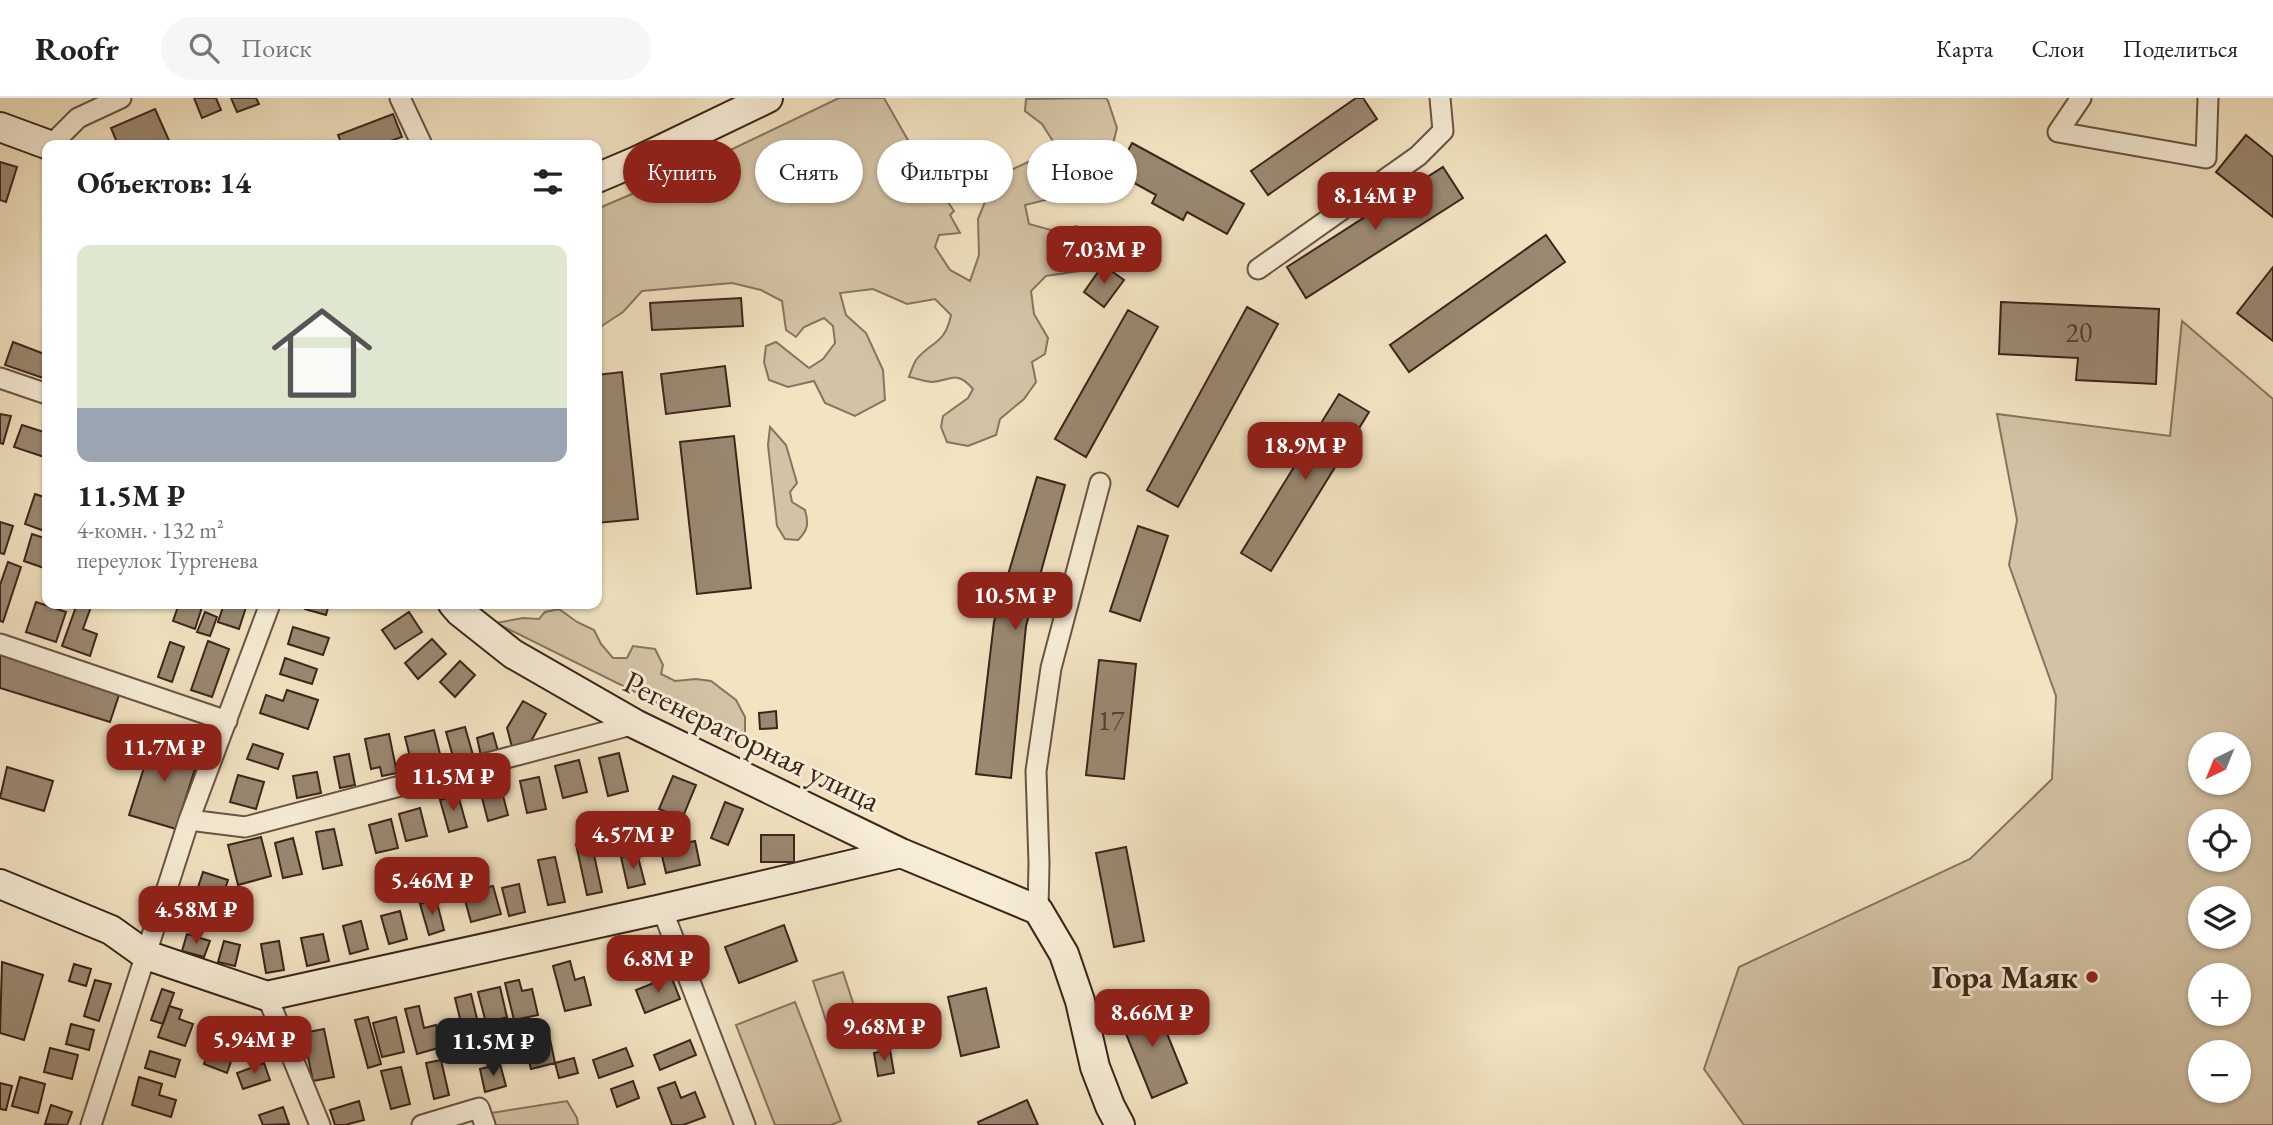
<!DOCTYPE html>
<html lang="ru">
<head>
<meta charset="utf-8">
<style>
	body { margin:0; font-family:"EB Garamond",serif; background:#f6f6f6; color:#222; height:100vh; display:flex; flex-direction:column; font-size:26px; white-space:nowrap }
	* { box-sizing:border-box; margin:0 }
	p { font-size:23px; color:#767676 }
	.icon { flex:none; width:38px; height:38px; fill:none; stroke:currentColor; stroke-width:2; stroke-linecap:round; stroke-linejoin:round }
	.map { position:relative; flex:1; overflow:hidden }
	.panel { position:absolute; left:42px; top:42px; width:560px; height:469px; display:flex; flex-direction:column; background:#fff; border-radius:14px; box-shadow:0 2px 5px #0004 }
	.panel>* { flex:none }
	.guide { position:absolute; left:623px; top:42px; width:665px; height:63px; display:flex; gap:14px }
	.needle { width:46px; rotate:223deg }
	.tools { position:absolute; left:2188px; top:634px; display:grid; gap:14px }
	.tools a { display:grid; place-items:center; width:63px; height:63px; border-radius:50%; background:#fff; box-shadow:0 2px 5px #0004; font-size:35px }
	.price { position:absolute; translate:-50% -60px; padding:0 16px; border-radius:14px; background:#8f2418; color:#fff; font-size:23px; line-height:46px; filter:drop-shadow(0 2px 4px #0008) }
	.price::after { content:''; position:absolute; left:50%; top:42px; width:21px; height:16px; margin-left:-10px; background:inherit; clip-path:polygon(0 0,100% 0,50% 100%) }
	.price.on { background:#222; color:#fff }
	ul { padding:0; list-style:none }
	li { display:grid; align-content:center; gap:14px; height:371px; padding:0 35px }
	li+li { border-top:2px solid #e0e0e0 }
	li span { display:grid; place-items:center; height:217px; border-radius:14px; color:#555 }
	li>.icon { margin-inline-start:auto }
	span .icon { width:126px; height:126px; fill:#fffc; stroke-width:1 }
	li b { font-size:30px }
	h2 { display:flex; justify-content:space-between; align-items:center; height:84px; padding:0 35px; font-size:30px }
	.pill { padding:0 24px; border-radius:32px; background:#fff; box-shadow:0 2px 5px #0004; font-size:24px; line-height:63px }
	.pill.on { background:#8f2418; color:#fff }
	header { display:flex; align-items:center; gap:42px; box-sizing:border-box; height:98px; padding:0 35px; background:#fff; border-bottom:2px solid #e0e0e0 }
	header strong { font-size:33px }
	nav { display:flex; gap:38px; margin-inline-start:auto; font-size:24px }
	.search { width:490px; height:63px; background:#f6f6f6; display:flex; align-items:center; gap:18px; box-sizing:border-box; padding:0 24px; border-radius:38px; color:#767676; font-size:26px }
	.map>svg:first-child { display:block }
	.green { fill:#d3c3a5; stroke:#877460; stroke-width:2; fill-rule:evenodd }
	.building { fill:#9a8871; stroke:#3b251b; stroke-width:2 }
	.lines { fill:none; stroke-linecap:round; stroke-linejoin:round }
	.street-casing { stroke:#695444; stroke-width:23 }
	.secondary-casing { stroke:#3b251b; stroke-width:32 }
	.street { stroke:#f7edd7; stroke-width:19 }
	.secondary { stroke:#f7edd7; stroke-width:28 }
	.poi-dot { fill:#8f2418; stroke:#f7edd7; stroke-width:2.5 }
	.labels { text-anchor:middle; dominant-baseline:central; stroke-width:6; stroke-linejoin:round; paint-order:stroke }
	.number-label { font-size:28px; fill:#533e30 }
	.street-label { font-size:32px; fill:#3b251b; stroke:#f7edd7 }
	.poi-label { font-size:32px; font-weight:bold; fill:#3b251b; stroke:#f7edd7; text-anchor:end }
</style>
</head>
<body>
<header>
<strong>Roofr</strong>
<div class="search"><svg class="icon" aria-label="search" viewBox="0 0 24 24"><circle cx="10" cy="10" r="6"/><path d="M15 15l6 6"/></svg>Поиск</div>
<nav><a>Карта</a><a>Слои</a><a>Поделиться</a></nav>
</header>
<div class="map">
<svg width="2273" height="1027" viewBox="0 0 2273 1027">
	<rect width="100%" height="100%" fill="#f2e3c1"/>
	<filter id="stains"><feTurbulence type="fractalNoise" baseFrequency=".00286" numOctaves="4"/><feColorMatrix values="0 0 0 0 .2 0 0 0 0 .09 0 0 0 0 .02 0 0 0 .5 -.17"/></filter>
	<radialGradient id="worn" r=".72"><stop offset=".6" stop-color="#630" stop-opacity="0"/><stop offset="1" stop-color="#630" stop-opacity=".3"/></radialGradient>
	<path class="green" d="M839,0H884L909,44L929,69L940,92L954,113L950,117L960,135L939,137L935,149L950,172L970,183L979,157L978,121L991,89L1013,71L1050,54L1054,45L1042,26L1025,13L1026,1L1106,0L1108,3L1117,30L1111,54L1060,84L1050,101L1025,107L1029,126L1058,134L1076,128L1096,139L1101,156L1086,172L1046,178L1031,193L1034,216L1048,240L1045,256L1032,264L1036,284L1024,301L1000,321L996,337L968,348L947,344L941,329L943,318L968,300L973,291C956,271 951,283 932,284C925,284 916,280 909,279C911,273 913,267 916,262C931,243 945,247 951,217L935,201L907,206L873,191L840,195L846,217L866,235L883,272L885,302L855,318L825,305L814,283L788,289L769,282L764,264L766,248L776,244L809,270L823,261L835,245L833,228L824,220L804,229L796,239L786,232L782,203L761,192L732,185L642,193L623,214L597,231V111L697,68Z
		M2182,223L2273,301V1027H1744L1704,971L1739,869L1970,761L2052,681L2056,598L2009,467L2017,422L1997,316L2170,338ZM2200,646H2238V684H2200ZM2200,723H2238V761H2200ZM2200,800H2238V838H2200ZM2200,877H2238V915H2200ZM2200,954H2238V992H2200Z
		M770,329L786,347L797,385L790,394L792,404L805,412C809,426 808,432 798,442L785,441L777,428L768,347Z
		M559,511L577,524L594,532L601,546L613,560H627L633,548L655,551L663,567L661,576L675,583L696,581L711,583L736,602L745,619V634L736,644L496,525L523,520L539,521L545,514Z
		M843,874L861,929L831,938L813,883Z
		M795,904L841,1023L831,1027H775L736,927Z
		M567,1003L577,1020L578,1027H496L491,1015Z"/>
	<path class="building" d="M194,0H216L221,12L202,20Z
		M231,0H256L259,6L237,14Z
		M1356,0H1363L1377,21L1268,97L1251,73Z
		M155,11L171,47H136L135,44L127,47H118L111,30Z
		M393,16L402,39L379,47H342L338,37Z
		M2246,37L2273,59V119L2216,74Z
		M1132,45L1244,106L1227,136L1187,114L1183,122L1152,105L1156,97L1116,75Z
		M0,64L17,69L6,104L0,102Z
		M1443,69L1463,100L1306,200L1287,169Z
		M1546,137L1565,164L1409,274L1390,247Z
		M1103,167L1124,182L1104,209L1084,194Z
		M2273,169V243L2237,215Z
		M741,200L743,228L652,232L650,205Z
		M2001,204L2159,211L2156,286L2076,282L2078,260L1999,256Z
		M1247,209L1278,226L1178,409L1147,392Z
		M1128,212L1158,229L1086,359L1055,341Z
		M13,244L47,257V268L43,280L5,267Z
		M725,268L730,308L666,316L661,276Z
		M622,274L638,421L597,425V277Z
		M1339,296L1369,314L1271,473L1241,455Z
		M0,316L11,318L3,346L0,345Z
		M22,327L47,335V349L44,359L14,349Z
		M734,338L751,490L697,496L680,344Z
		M1037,379L1065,387L1026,528L1011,680L976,676L994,524Z
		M35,396L47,400V434L25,426Z
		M0,424L13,428L4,456L0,455Z
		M1138,428L1168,438L1140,523L1110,513Z
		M32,436L47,441V471L24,463Z
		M8,464L21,469L3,524L0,523V487Z
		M36,504L66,514L56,544L26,534Z
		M77,506H92L83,531L97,536L90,558L62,548Z
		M179,506H203L195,531L173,523Z
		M224,506H247L239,531L218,524Z
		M307,506H329L326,517L305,511Z
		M205,514L217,519L210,538L197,534Z
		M409,514L422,534L395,551L382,532Z
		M293,529L329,540L323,557L288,546Z
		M432,541L446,556L418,581L405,565Z
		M208,543L229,551L212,599L191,592Z
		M170,544L184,549L172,584L158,579Z
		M0,553L121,591L110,624L0,590Z
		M285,560L317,571L312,586L280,576Z
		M1099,562L1136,566L1124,681L1086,677Z
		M460,563L475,577L455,599L440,584Z
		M287,592L318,602L308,631L260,615L266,597L283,603Z
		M523,603L546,616L530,645L512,649L507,630Z
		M776,613L777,630L760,631L759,615Z
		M465,629L473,657L454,662L446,634Z
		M434,632L442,664L413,671L405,639Z
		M493,635L498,653L481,658L477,640Z
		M389,636L397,675L382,678L380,669L371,671L365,641Z
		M153,641L200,655L176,731L129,717Z
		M253,646L283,656L278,671L247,661Z
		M619,655L628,693L608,698L599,660Z
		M349,656L355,687L340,690L334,659Z
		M579,662L587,694L563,700L555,668Z
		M7,669L53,683L44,713L0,700Z
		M317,674L321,695L297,700L293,678Z
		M238,677L264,684L256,711L230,704Z
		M673,678L696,687L682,721L659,711Z
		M539,679L546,711L527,715L520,683Z
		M500,686L508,717L488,723L480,692Z
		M458,697L467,729L449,734L440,702Z
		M725,704L743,711L728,747L711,740Z
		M420,710L427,738L406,743L399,716Z
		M391,721L398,750L376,755L369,727Z
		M673,728L677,747L695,743L700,767L666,775L656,732Z
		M334,731L342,767L323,771L316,734Z
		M761,737H794V764H761Z
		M261,739L271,778L238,787L228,747Z
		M293,740L302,776L283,780L275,745Z
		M591,743L602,794L587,797L576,746Z
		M1126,749L1144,843L1114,849L1096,755Z
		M637,755L645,786L628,790L621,759Z
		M555,759L565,804L548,807L538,762Z
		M203,774L228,782L215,822L190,814Z
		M519,786L525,814L509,818L502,790Z
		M493,788L501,816L471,824L463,795Z
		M436,801L444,832L429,837L420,806Z
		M400,813L407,841L389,846L381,818Z
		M361,823L368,851L350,856L343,828Z
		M784,827L797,863L739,885L725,849Z
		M187,836L210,843L204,859L182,853Z
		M323,836L329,863L307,868L301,840Z
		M224,843L240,847L235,868L218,864Z
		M279,843L284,872L266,875L261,846Z
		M570,863L575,882L584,879L591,907L565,913L553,868Z
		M2,864L43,877L24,942L0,935Z
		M74,866L91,871L86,888L69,883Z
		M671,878L680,901L645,915L636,892Z
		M95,882L111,886L99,923L84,918Z
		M519,882L522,893L532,891L538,917L514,922L505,885Z
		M500,889L507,919L486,925L478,894Z
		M986,890L999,949L961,958L948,899Z
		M162,891L174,895L163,926L151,922Z
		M471,896L478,925L462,929L455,900Z
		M1153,901L1187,985L1152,1000L1118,916Z
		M169,908L182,912L179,921L193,926L185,948L158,939Z
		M419,908L424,930L436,927L442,949L417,956L405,911Z
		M368,919L381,966L368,970L355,922Z
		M396,919L404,954L382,959L373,925Z
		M71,926L94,932L89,952L66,946Z
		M547,927L555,965L531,971L522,933Z
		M218,929L228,932L221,951L234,955L227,975L204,966Z
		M324,931L334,979L313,983L303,935Z
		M507,934L512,958L477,965L472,942Z
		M690,942L696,957L660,972L654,957Z
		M50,950L78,957L72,981L44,974Z
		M626,950L633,968L599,980L593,962Z
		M890,952L894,975L878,978L874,955Z
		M150,953L180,962L175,979L145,970Z
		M574,960L578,975L559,980L555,965Z
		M441,962L449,997L434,1001L426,965Z
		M264,965L270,982L243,991L237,975Z
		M500,966L506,988L485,994L480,971Z
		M401,969L410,1006L391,1011L381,973Z
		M20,979L45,986L38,1015L12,1008Z
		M139,979L162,986L159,997L176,1002L171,1019L132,1007Z
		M633,983L639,1000L617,1009L611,991Z
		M675,984L681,1000L695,994L705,1019L683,1027H672L658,990Z
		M0,985L12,988L6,1012L0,1011Z
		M1027,1002L1038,1027H979L978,1024Z
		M359,1003L364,1022L345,1027H335L330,1012Z
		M51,1007L72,1014L67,1027L45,1026Z
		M283,1009L289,1026L263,1027L259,1017Z"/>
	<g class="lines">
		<g class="street-casing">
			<path id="street" d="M400,0L422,47
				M2081,0L2058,34L2206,60L2208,0
				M51,47L78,20L121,0
				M1258,171L1418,58L1443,33L1440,0
				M0,280L47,296
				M0,546L227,623
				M189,722L245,729L635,626
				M662,811L745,1027
				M1038,812L1039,765L1036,673L1051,570L1100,385
				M267,898L320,1027
				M91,1027L189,722L270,506
				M422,1027L479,1010L485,1027"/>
		</g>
		<g class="secondary-casing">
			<path id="secondary" d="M0,29L49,47
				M597,80L637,63L768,0
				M453,506L460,514L513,556L635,626L901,755L1038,812L1064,856L1080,903L1095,969L1110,1008L1120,1027
				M0,786L111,832L146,857L267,898L662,811L901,755"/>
		</g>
		<use href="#street" class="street"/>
		<use href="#secondary" class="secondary"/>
	</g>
	<circle class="poi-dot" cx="2092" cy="879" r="7"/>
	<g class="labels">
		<g class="number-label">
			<text x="2079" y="234">20</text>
			<text x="1111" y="622">17</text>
		</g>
		<g class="street-label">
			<text transform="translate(752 643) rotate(26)">Регенераторная улица</text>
		</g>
		<g class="poi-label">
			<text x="2078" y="879">Гора Маяк</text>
		</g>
	</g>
	<rect width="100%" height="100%" filter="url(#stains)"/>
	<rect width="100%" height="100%" fill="url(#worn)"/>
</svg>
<div class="tools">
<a><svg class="needle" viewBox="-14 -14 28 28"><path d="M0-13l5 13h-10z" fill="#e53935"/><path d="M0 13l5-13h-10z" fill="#767676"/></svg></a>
<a><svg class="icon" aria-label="locate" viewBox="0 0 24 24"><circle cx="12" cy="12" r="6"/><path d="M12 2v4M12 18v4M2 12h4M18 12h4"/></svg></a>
<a><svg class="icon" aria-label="layers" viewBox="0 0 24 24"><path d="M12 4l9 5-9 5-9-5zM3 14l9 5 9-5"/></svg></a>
<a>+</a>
<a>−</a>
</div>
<b class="price" style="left:1375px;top:134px">8.14M ₽</b>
<b class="price" style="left:1104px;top:188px">7.03M ₽</b>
<b class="price" style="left:1305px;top:384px">18.9M ₽</b>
<b class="price" style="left:1015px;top:534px">10.5M ₽</b>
<b class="price" style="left:164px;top:686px">11.7M ₽</b>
<b class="price" style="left:453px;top:715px">11.5M ₽</b>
<b class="price" style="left:633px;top:773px">4.57M ₽</b>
<b class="price" style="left:432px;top:819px">5.46M ₽</b>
<b class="price" style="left:196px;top:848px">4.58M ₽</b>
<b class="price" style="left:658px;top:897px">6.8M ₽</b>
<b class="price" style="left:1152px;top:951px">8.66M ₽</b>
<b class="price" style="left:884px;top:965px">9.68M ₽</b>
<b class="price" style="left:254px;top:978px">5.94M ₽</b>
<b class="price on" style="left:493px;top:980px">11.5M ₽</b>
<div class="guide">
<a class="pill on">Купить</a>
<a class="pill">Снять</a>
<a class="pill">Фильтры</a>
<a class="pill">Новое</a>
</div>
<section class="panel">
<h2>Объектов: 14<svg class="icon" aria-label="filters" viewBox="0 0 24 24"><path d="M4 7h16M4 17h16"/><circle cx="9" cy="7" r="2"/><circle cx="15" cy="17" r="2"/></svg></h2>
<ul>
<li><span style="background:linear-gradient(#dfe7d0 75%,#9aa5b1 0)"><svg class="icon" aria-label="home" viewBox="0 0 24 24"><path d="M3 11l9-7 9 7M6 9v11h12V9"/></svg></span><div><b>11.5M ₽</b><p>4-комн. · 132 m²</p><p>переулок Тургенева</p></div></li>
</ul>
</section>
</div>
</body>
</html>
